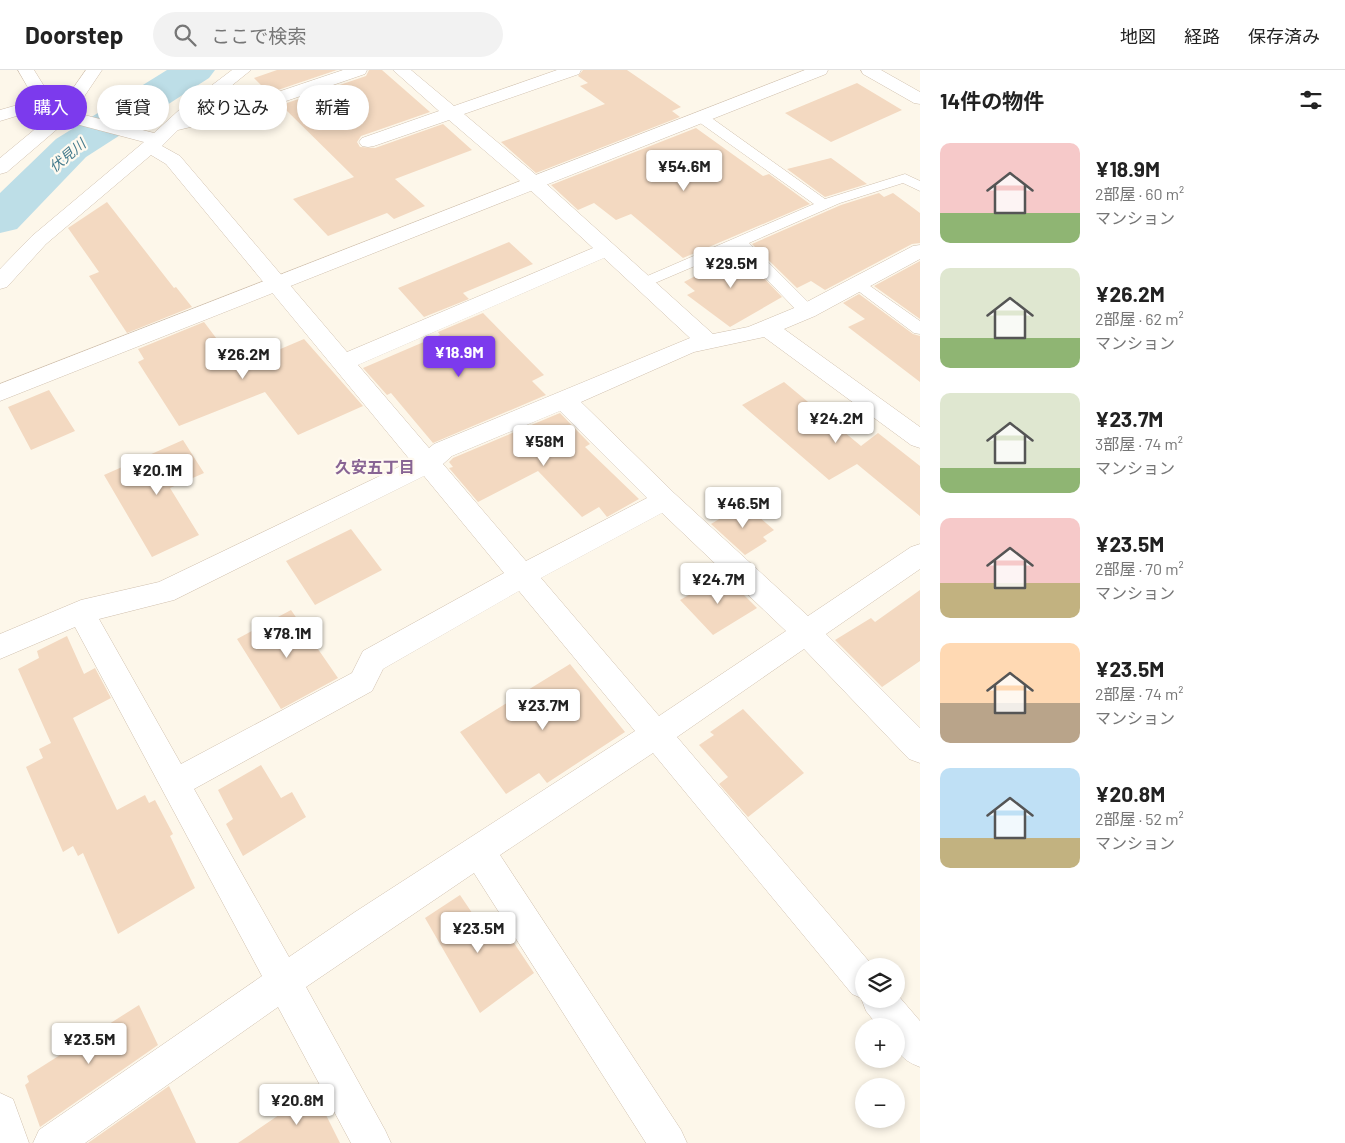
<!DOCTYPE html>
<html lang="ja">
<head>
<meta charset="utf-8">
<style>
	body { margin:0; font-family:Barlow,"Noto Sans JP",sans-serif; background:#f2f2f2; color:#222; height:100vh; display:flex; flex-direction:column; font-size:19px; white-space:nowrap }
	* { box-sizing:border-box; margin:0 }
	p { font-size:16px; color:#767676 }
	.icon { flex:none; width:28px; height:28px; fill:none; stroke:currentColor; stroke-width:2; stroke-linecap:round; stroke-linejoin:round }
	.map { position:relative; flex:1; overflow:hidden }
	.panel { display:flex; flex-direction:column; background:#fff; width:425px }
	.panel>* { flex:none }
	.top-card { position:absolute; left:15px; top:15px; width:475px; height:45px; display:flex; gap:10px }
	.controls { position:absolute; left:855px; top:888px; display:grid; gap:10px }
	.controls a { display:grid; place-items:center; width:50px; height:50px; border-radius:50%; background:#fff; box-shadow:0 2px 8px #0003; font-size:25px }
	.price { position:absolute; translate:-50% -42px; padding:0 11px; border-radius:5px; background:#fff; color:#222; font-size:16px; line-height:32px; filter:drop-shadow(0 1px 2px #0008) }
	.price::after { content:''; position:absolute; left:50%; top:30px; width:15px; height:11px; margin-left:-8px; background:inherit; clip-path:polygon(0 0,100% 0,50% 100%) }
	.price.current { background:#7c3aed; color:#fff }
	ul { padding:0; list-style:none }
	li { display:flex; align-items:center; gap:15px; height:125px; padding:0 20px }
	li span { display:grid; place-items:center; flex:none; width:140px; height:100px; border-radius:10px; color:#555 }
	li>.icon { margin-inline-start:auto }
	span .icon { width:60px; height:60px; fill:#fffc; stroke-width:1 }
	li b { font-size:21px }
	h2 { display:flex; justify-content:space-between; align-items:center; height:60px; padding:0 20px; font-size:21px }
	.tag { padding:0 18px; border-radius:22px; background:#fff; box-shadow:0 2px 8px #0003; font-size:18px; line-height:45px }
	.tag.current { background:#7c3aed; color:#fff }
	header { display:flex; align-items:center; gap:30px; box-sizing:border-box; height:70px; padding:0 25px; background:#fff; border-bottom:1px solid #e0e0e0 }
	header strong { font-size:24px }
	nav { display:flex; gap:28px; margin-inline-start:auto; font-size:18px }
	.search { width:350px; height:45px; background:#f2f2f2; display:flex; align-items:center; gap:12px; box-sizing:border-box; padding:0 18px; border-radius:28px; color:#767676; font-size:19px }
	main { display:flex; flex:1; min-height:0 }
	.map>svg:first-child { display:block }
	.lines { fill:none; stroke-linecap:round; stroke-linejoin:round }
	.river { fill:#bddee7; fill-rule:evenodd }
	.building { fill:#f3d9c1 }
	.service-casing { stroke:#d0c0ae; stroke-width:1 }
	.pedestrian-casing { stroke:#d0c0ae; stroke-width:1 }
	.minor-casing { stroke:#d0c0ae; stroke-width:1 }
	.tertiary-casing { stroke:#d0c0ae; stroke-width:1 }
	.service { fill:#fff; fill-rule:evenodd }
	.pedestrian { fill:#fff; fill-rule:evenodd }
	.minor { fill:#fff; fill-rule:evenodd }
	.tertiary { fill:#fff; fill-rule:evenodd }
	.labels { text-anchor:middle; dominant-baseline:central; stroke-width:4.5; stroke-linejoin:round; paint-order:stroke }
	.far-water-label { font-size:14px; font-style:italic; fill:#457a8c; stroke:#fffaf0 }
	.neighbourhood-label { font-size:16px; font-weight:bold; fill:#886494; stroke:#fffaf0 }
</style>
</head>
<body>
<header>
<strong>Doorstep</strong>
<div class="search"><svg class="icon" aria-label="search" viewBox="0 0 24 24"><circle cx="10" cy="10" r="6"/><path d="M15 15l6 6"/></svg>ここで検索</div>
<nav><a>地図</a><a>経路</a><a>保存済み</a></nav>
</header>
<main>
<div class="map">
<svg width="920" height="1073" viewBox="0 0 920 1073">
	<rect width="100%" height="100%" fill="#fdf7ea"/>
	<g class="lines">
		<path class="river" d="M167,0H215L209,8L86,87L17,159L0,163V123L56,69Z"/>
	</g>
	<path class="building" d="M277,0H337L269,23L254,8Z
		M369,0H382L430,42L361,66L357,72L360,77L375,78L443,54L472,80L395,109L425,136L394,149L387,143L328,166L293,129L354,107L281,35L366,6Z
		M583,0H627L681,37L672,41L680,47L536,103L501,72L605,34L580,16L588,13L578,6Z
		M857,13L902,40L831,72L785,43Z
		M696,58L763,106L769,104L810,134L683,188L631,144L616,150L594,133L578,140L551,115Z
		M831,88L867,114L825,127L787,99Z
		M879,123L884,127L893,123L920,143V173L912,174L825,220L811,211L797,218L752,174L841,135Z
		M107,132L174,218L176,217L192,237L127,263L89,206L99,202L68,158Z
		M509,172L533,194L463,223L469,229L424,247L398,218Z
		M737,180L782,227L730,257L687,225L695,221L684,212L701,203L695,198Z
		M920,191V249L874,216Z
		M859,224L913,264L920,266V312L848,257L865,249L843,233Z
		M483,243L544,305L532,311L546,325L433,373L391,323L387,325L363,298L440,265L438,262Z
		M204,252L238,297L304,269L363,336L298,365L265,322L179,356L138,292L144,289L138,279Z
		M784,312L861,376L878,363L920,396V446L857,394L829,410L742,335Z
		M49,320L75,361L31,380L8,337Z
		M560,343L590,374L585,377L639,429L607,447L599,437L582,447L538,401L478,432L449,398L453,397L449,392L453,388Z
		M183,370L204,403L170,418L199,465L152,487L104,405Z
		M744,434L774,460L763,467L767,471L745,485L711,454Z
		M351,459L382,500L315,535L286,491Z
		M724,505L757,538L713,565L680,530Z
		M920,520V591L882,617L835,570L871,548L875,552Z
		M291,540L338,608L281,639L237,569Z
		M67,566L84,604L95,598L111,628L73,648L117,740L145,725L149,733L155,730L173,764L170,766L195,818L118,864L83,783L78,786L73,776L63,782L26,697L43,688L39,679L51,673L18,599L39,588L37,581Z
		M570,594L625,662L547,713L539,703L506,724L460,662Z
		M743,639L804,703L748,747L719,714L728,707L699,675L714,665L710,662Z
		M261,695L281,728L292,722L306,747L243,786L226,754L233,749L218,720Z
		M460,825L493,874L508,864L534,903L480,943L425,848Z
		M139,935L158,975L40,1057L25,1015L29,1012L27,1006Z
		M169,1016L196,1073H88Z
		M314,1021L340,1073H238Z"/>
	<g class="lines">
		<g class="service-casing">
			<path id="service" d="M701,43L706,44L825,129L905,104L920,111V121L903,113L840,133L749,173L813,237L815,241L813,245L807,246L801,245L737,178L648,216H638L635,213L638,210L814,134L696,50L695,47L696,44Z
				M858,209L863,211L920,251V264L914,263L853,217L850,214L853,211Z"/>
		</g>
		<g class="pedestrian-casing">
			<path id="pedestrian" d="M86,0H102L69,49L7,102L0,104V88L57,41Z"/>
		</g>
		<g class="minor-casing">
			<path id="minor" d="M18,0H34L52,29L69,41L154,63L178,41L232,0H251L194,46L242,34L343,0H367L365,4L254,42L178,60L162,76L180,86L347,282L593,178L527,117L449,50L374,76L368,77L362,76L359,72L362,68L439,41L393,0H411L454,36L557,0H581L579,4L464,44L541,109L713,264L748,257L799,236L913,176L920,175V189L815,246L784,259L920,357V378L911,375L764,267L694,282L581,332L674,423L808,546L911,477L920,474V499L826,564L920,658V693L909,689L804,579L677,667L873,896H864V929H896V923L920,951V997C897,988 896,980 896,956H878L866,941L861,928L852,924L653,683L500,785L681,1060L687,1073H646L474,803L306,917L385,1060L391,1073H351L278,937L85,1073H33L39,1060L262,906L75,557L0,589V564L81,530L159,512L411,391L166,94L151,85L46,174L7,217L0,219V199L32,166L144,72L57,49L43,38L0,51V40L35,30ZM604,188L690,268L434,374L429,378L358,295ZM560,341L647,428L526,491L443,394L452,386ZM424,406L504,503L363,581L352,603L181,694L99,549L174,530ZM662,443L786,561L659,646L541,508ZM519,521L635,661L355,842L289,887L194,719L372,621L383,599Z
				M861,0H881L920,22V34L914,33L863,4Z
				M0,1023L13,1029L29,1073H0Z"/>
		</g>
		<g class="tertiary-casing">
			<path id="tertiary" d="M805,0H828L826,4L0,331V314Z"/>
		</g>
		<use href="#service" class="service"/>
		<use href="#pedestrian" class="pedestrian"/>
		<use href="#minor" class="minor"/>
		<use href="#tertiary" class="tertiary"/>
	</g>
	<g class="labels">
		<g class="far-water-label">
			<text transform="translate(67 85) rotate(-40)">伏見川</text>
		</g>
		<g class="neighbourhood-label">
			<text x="375" y="396">久安五丁目</text>
		</g>
	</g>
</svg>
<div class="controls">
<a><svg class="icon" aria-label="layers" viewBox="0 0 24 24"><path d="M12 4l9 5-9 5-9-5zM3 14l9 5 9-5"/></svg></a>
<a>+</a>
<a>−</a>
</div>
<b class="price" style="left:684px;top:122px">¥54.6M</b>
<b class="price" style="left:731px;top:219px">¥29.5M</b>
<b class="price current" style="left:459px;top:308px">¥18.9M</b>
<b class="price" style="left:243px;top:310px">¥26.2M</b>
<b class="price" style="left:836px;top:374px">¥24.2M</b>
<b class="price" style="left:544px;top:397px">¥58M</b>
<b class="price" style="left:157px;top:426px">¥20.1M</b>
<b class="price" style="left:743px;top:459px">¥46.5M</b>
<b class="price" style="left:718px;top:535px">¥24.7M</b>
<b class="price" style="left:287px;top:589px">¥78.1M</b>
<b class="price" style="left:543px;top:661px">¥23.7M</b>
<b class="price" style="left:478px;top:884px">¥23.5M</b>
<b class="price" style="left:89px;top:995px">¥23.5M</b>
<b class="price" style="left:297px;top:1056px">¥20.8M</b>
<div class="top-card">
<a class="tag current">購入</a>
<a class="tag">賃貸</a>
<a class="tag">絞り込み</a>
<a class="tag">新着</a>
</div>
</div>
<section class="panel">
<h2>14件の物件<svg class="icon" aria-label="filters" viewBox="0 0 24 24"><path d="M4 7h16M4 17h16"/><circle cx="9" cy="7" r="2"/><circle cx="15" cy="17" r="2"/></svg></h2>
<ul>
<li><span style="background:linear-gradient(#f6c9c9 70%,#8fb573 0)"><svg class="icon" aria-label="home" viewBox="0 0 24 24"><path d="M3 11l9-7 9 7M6 9v11h12V9"/></svg></span><div><b>¥18.9M</b><p>2部屋 · 60 m²</p><p>マンション</p></div></li>
<li><span style="background:linear-gradient(#dfe7d0 70%,#8fb573 0)"><svg class="icon" aria-label="home" viewBox="0 0 24 24"><path d="M3 11l9-7 9 7M6 9v11h12V9"/></svg></span><div><b>¥26.2M</b><p>2部屋 · 62 m²</p><p>マンション</p></div></li>
<li><span style="background:linear-gradient(#dfe7d0 75%,#8fb573 0)"><svg class="icon" aria-label="home" viewBox="0 0 24 24"><path d="M3 11l9-7 9 7M6 9v11h12V9"/></svg></span><div><b>¥23.7M</b><p>3部屋 · 74 m²</p><p>マンション</p></div></li>
<li><span style="background:linear-gradient(#f6c9c9 65%,#c2b280 0)"><svg class="icon" aria-label="home" viewBox="0 0 24 24"><path d="M3 11l9-7 9 7M6 9v11h12V9"/></svg></span><div><b>¥23.5M</b><p>2部屋 · 70 m²</p><p>マンション</p></div></li>
<li><span style="background:linear-gradient(#ffd9b3 60%,#b9a48a 0)"><svg class="icon" aria-label="home" viewBox="0 0 24 24"><path d="M3 11l9-7 9 7M6 9v11h12V9"/></svg></span><div><b>¥23.5M</b><p>2部屋 · 74 m²</p><p>マンション</p></div></li>
<li><span style="background:linear-gradient(#bfe0f5 70%,#c2b280 0)"><svg class="icon" aria-label="home" viewBox="0 0 24 24"><path d="M3 11l9-7 9 7M6 9v11h12V9"/></svg></span><div><b>¥20.8M</b><p>2部屋 · 52 m²</p><p>マンション</p></div></li>
</ul>
</section>
</main>
</body>
</html>
